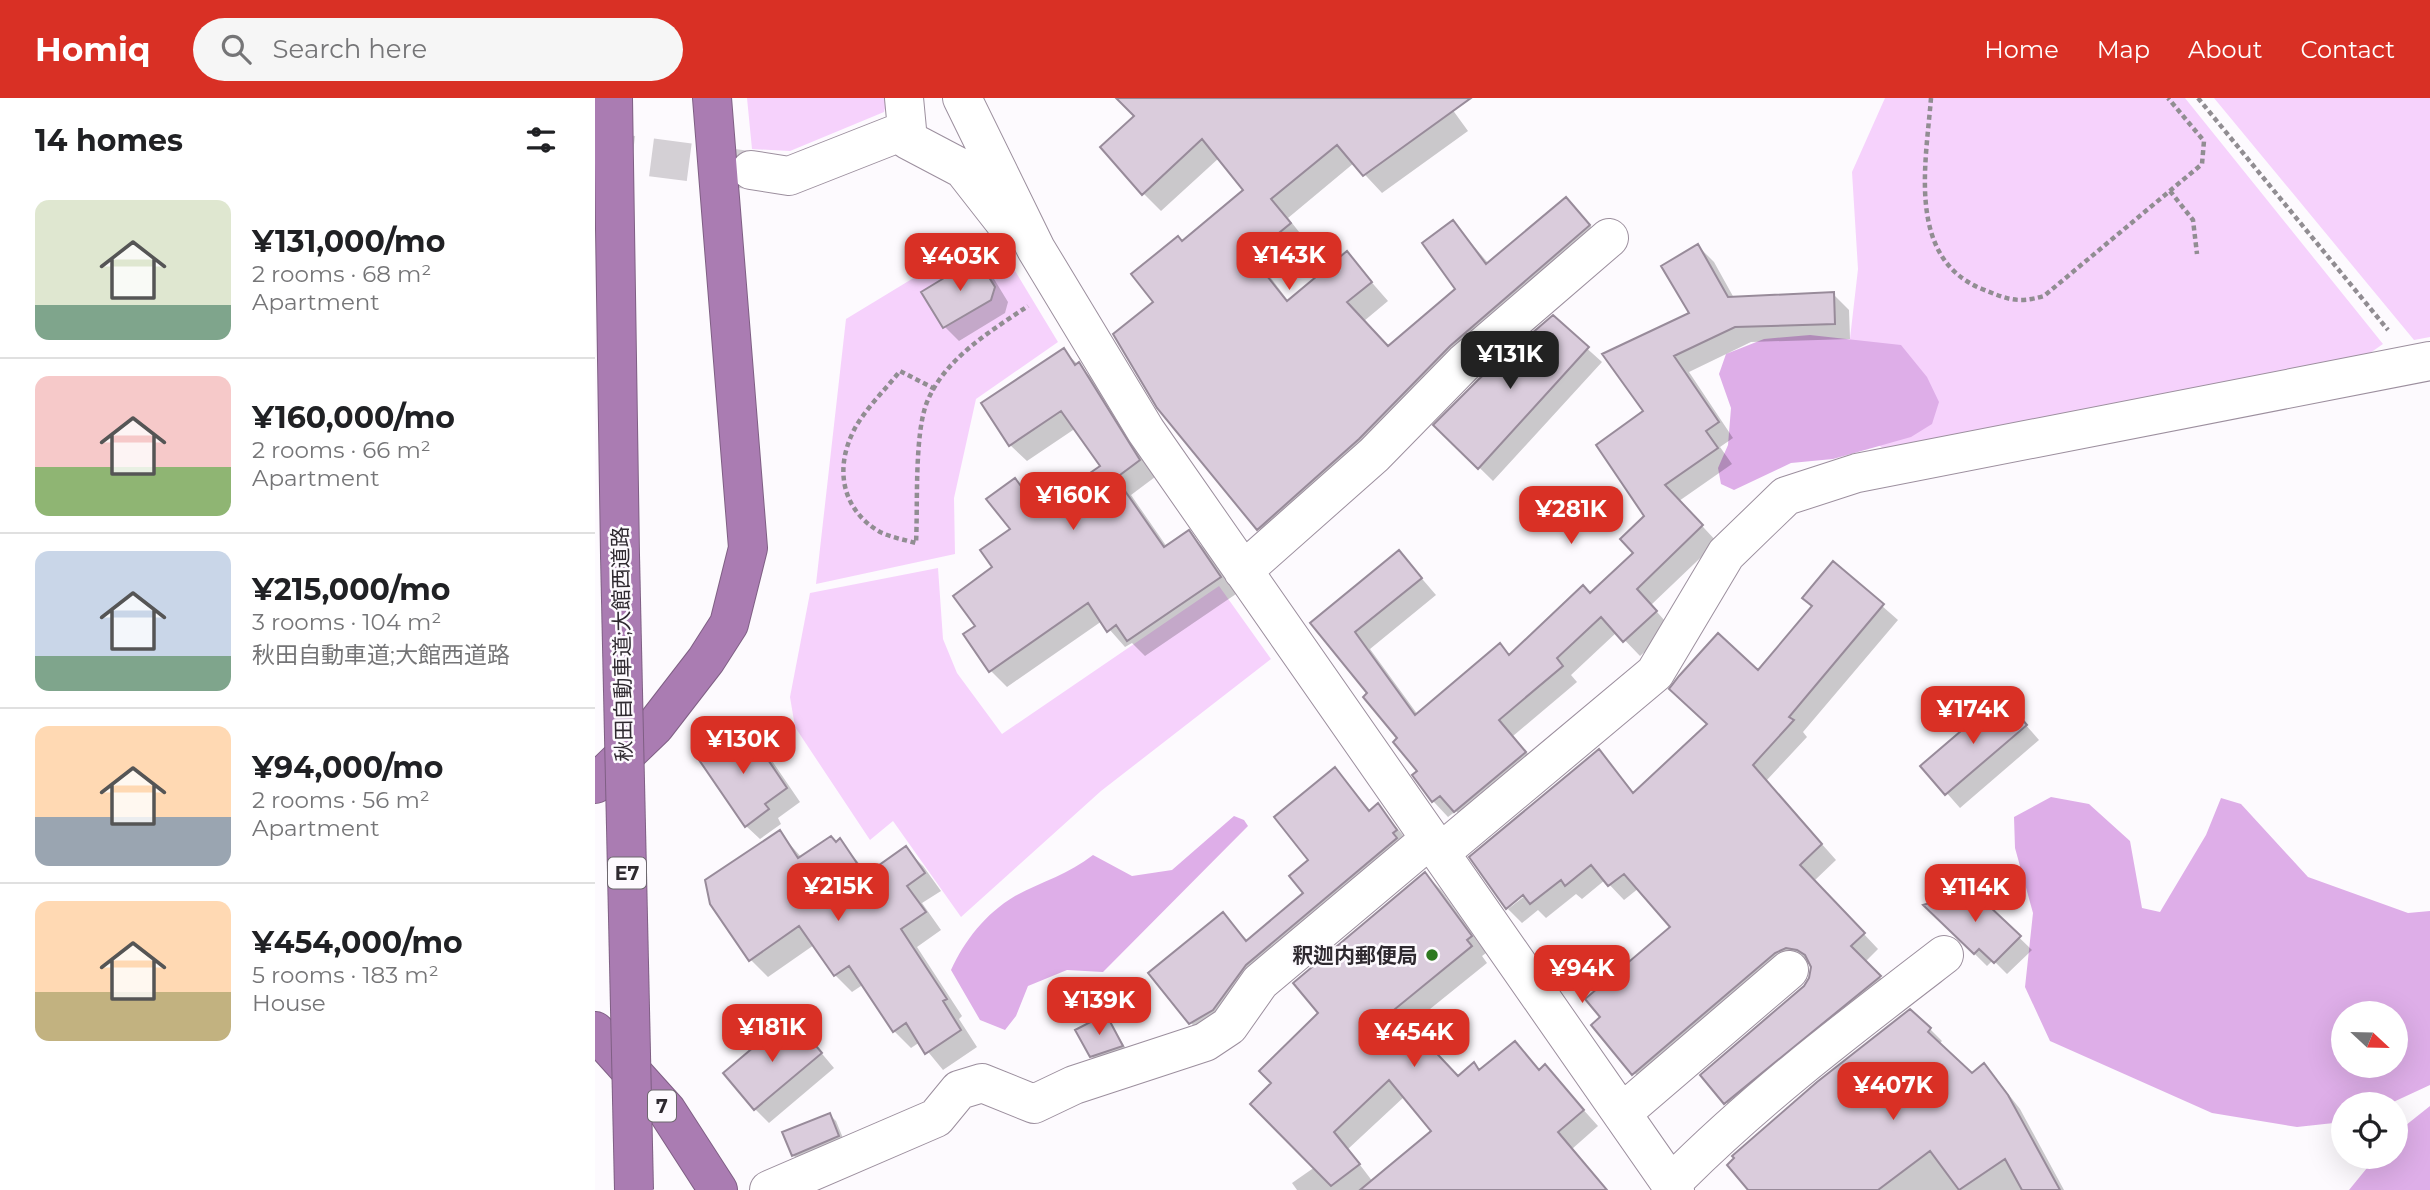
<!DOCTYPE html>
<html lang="en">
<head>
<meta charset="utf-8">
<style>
	body { margin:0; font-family:Montserrat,"Noto Sans JP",sans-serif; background:#f6f6f6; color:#202124; height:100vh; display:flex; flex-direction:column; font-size:26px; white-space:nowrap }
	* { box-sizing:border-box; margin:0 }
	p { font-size:23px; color:#757577 }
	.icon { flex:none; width:38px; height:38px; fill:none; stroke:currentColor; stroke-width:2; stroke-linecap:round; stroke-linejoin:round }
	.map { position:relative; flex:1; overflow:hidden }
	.drawer { display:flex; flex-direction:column; background:#fff; width:595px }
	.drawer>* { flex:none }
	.needle { width:46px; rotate:112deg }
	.buttons { position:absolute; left:1736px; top:903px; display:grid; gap:14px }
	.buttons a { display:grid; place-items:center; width:77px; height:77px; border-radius:50%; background:#fff; box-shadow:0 7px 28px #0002; font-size:35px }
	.price { position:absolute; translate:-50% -60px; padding:0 16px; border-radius:14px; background:#d93025; color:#fff; font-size:23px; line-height:46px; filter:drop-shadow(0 2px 4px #0008) }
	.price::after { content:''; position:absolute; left:50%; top:42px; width:21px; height:16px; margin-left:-10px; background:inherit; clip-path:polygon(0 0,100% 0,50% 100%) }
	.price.active { background:#222; color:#fff }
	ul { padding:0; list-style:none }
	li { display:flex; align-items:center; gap:21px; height:175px; padding:0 35px }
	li+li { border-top:2px solid #e0e0e0 }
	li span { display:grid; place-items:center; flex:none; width:196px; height:140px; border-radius:14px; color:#555 }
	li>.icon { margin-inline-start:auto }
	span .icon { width:84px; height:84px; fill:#fffc; stroke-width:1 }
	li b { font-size:30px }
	h2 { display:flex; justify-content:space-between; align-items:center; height:84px; padding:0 35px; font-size:30px }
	header { display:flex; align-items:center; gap:42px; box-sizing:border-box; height:98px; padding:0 35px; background:#d93025; color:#fff }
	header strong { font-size:33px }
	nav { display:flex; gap:38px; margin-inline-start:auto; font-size:24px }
	.search { width:490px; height:63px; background:#f6f6f6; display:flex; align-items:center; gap:18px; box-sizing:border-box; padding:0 24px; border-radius:38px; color:#757577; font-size:26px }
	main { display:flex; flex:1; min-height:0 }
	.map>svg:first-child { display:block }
	.green { fill:#f6d2fc }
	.forest { fill:#deaee8; fill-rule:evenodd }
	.shadow { fill:#0003 }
	.building { fill:#daccdc; stroke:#988b9a; stroke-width:2 }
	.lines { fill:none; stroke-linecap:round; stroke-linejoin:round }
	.minor-tunnel { stroke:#d4d0d5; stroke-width:38; stroke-dasharray:38 19; stroke-linecap:butt }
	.minor-casing { stroke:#9c8f9e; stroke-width:40 }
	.highway-casing { stroke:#7f5f84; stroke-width:40 }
	.path { stroke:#918d92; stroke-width:4.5; stroke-dasharray:5 3.5; stroke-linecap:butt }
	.minor { stroke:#fff; stroke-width:38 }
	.highway { stroke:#aa7cb2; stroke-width:38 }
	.highway-bridge-casing { stroke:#7f5f84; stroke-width:40; stroke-linecap:butt }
	.highway-bridge { stroke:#aa7cb2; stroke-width:38 }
	.poi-dot { fill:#2e7920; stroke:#fdfafe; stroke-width:2.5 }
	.labels { text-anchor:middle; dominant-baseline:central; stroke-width:5; stroke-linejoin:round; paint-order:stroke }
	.shield { fill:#fdfafe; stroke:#6d686e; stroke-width:2 }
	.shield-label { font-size:19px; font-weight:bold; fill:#2f2a30 }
	.street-label { font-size:21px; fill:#2f2a30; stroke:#fdfafe }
	.poi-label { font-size:21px; font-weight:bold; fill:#2f2a30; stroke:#fdfafe; text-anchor:end }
</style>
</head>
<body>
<header>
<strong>Homiq</strong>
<div class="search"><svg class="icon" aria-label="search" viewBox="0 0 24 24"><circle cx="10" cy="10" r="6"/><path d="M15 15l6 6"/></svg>Search here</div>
<nav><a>Home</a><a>Map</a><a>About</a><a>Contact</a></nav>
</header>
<main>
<section class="drawer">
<h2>14 homes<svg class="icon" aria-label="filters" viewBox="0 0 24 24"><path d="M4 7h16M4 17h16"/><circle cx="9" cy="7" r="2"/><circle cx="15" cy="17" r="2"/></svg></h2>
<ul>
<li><span style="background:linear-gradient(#dfe7d0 75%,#7fa58c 0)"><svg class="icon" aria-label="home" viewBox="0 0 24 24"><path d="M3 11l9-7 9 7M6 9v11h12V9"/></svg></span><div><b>¥131,000/mo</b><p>2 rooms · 68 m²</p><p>Apartment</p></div></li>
<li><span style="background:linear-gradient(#f6c9c9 65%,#8fb573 0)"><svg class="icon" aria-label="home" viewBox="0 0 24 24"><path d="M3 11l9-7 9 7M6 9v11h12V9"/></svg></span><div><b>¥160,000/mo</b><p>2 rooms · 66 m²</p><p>Apartment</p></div></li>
<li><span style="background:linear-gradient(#c9d6e8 75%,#7fa58c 0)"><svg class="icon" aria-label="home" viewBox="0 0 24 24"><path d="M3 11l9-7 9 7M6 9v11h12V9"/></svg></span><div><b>¥215,000/mo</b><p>3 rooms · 104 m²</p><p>秋田自動車道;大館西道路</p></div></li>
<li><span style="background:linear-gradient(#ffd9b3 65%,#9aa5b1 0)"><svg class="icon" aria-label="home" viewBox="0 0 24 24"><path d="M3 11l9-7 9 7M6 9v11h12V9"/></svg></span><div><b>¥94,000/mo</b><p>2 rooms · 56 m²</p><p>Apartment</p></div></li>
<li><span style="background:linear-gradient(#ffd9b3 65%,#c2b280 0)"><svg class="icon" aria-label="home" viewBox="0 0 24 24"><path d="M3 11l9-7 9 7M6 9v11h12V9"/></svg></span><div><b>¥454,000/mo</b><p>5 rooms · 183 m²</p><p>House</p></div></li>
</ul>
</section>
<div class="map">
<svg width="1835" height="1092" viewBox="0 0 1835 1092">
	<rect width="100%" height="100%" fill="#fdfafe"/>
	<path class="green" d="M152,0H291L292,2L289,14L195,53L157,51Z
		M1290,0H1590L1788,246L1765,262L1289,352L1247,310L1263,171L1257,74Z
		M1619,0H1835V239L1819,242Z
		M396,133L463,244L381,301L359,400L360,456L221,486L251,221Z
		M343,470L348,541L362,575L407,636L624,488L676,561L506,693L366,819L298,723L275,742L200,629L195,599L215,495Z"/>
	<path class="forest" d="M1215,237L1306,247L1332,279L1344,304L1337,326L1316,339L1238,361L1196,365L1139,392L1126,386L1123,370L1133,347L1136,310L1124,276L1131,256L1169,241Z
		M1456,699L1494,706L1535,743L1547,810L1565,814L1611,737L1626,700L1646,706L1713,779L1813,815L1835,813V987L1794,1006H1748V1024L1702,1029L1617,1015L1455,943L1430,889L1438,815L1420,750L1419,719ZM1801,915V968H1748V915Z
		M639,718L649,722L653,728L508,874L472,872L433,888L421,918L410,932L385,922L356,872C370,842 390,816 420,798C446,784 474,776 498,757L537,778L577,772Z
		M1835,1008V1092H1754L1781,1059H1801V1035Z"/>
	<path class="shadow" d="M527,0H849L873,33L787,95L759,65L693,120L712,144L673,176L694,204L752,156L793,203L769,223L794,249L863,192L858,124L894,166L971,101L1012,146L681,448L663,430L561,204L587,145L650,92L624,60L566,113L548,95L542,18Z
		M1103,148L1119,164L1139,200L1238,196L1254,212L1255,241L1156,244L1094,274L1138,340L1125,349L1137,366L1084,403L1122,444L1056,507L1076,530L1045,558L1022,534L976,577L982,584L918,638L946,671L876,729L861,713L853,719L838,703L805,640L774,596L717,525L804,454L841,497L775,551L823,617L915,558L996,497L1040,455L1051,418V314L1096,216Z
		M382,162L396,176L413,204L410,215L364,243L350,229L329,194Z
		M958,220L1007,264L898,383L841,327Z
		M468,252L500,283L560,379L536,397L572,449L593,435L610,451L641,496L550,558L537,545L530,549L507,523L412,589L396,573L383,528L399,470L417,432L419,382L446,412L507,368L481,330L432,363L415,347Z
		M1238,465L1303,522L1208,634L1212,639L1171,683L1241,762L1219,783L1283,851L1270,864L1299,894L1145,1019L1131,1004L1216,881V866L1206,865L1053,991L999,927L1077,829L1044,790L1029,802L1010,782L987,801L981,796L951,820L943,812L927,825L913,811L936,793L1004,653L1040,696L1114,627L1163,575L1218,509Z
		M1407,600L1444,642L1365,710L1328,668Z
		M135,638L146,648L157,641L171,654L205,704L183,720L186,726L165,741L151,728Z
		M740,672L776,713L783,707L818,749L612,942L596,925L628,816L653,843L711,796L716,763Z
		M184,734L207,760L245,743L274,777L311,751L328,768L346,793L327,805L346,832L322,849L367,918L364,921L382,949L348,972L325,944L316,950L299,933L269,886L257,894L240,877L219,847L173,879L156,862Z
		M830,776L846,792L891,855L887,858L892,865L814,928L863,979L885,973L920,945L945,973L950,969L1003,1028L977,1051L1012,1092H813L838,1033L810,998L753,1051L784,1092H702L697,1085L720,1069L679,985L725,915Z
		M1377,794L1437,852L1412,876L1398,862L1392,868L1331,808Z
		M511,918L533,954L503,965L496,958Z
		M1335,931L1347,943L1344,946L1377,977L1389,968L1400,979L1425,1011L1469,1092H1155Z
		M184,938L213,939L239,970L174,1025L160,1011Z
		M235,1017L241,1023L250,1045L205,1064L198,1057Z"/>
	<path class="building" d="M521,0H876L768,78L742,47L676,101L696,125L656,158L692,203L752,153L777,184L752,204L793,248L860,191L827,145L858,122L891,166L971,99L995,127L855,248L764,341L662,432L562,310L518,236L558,204L536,176L583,138L587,143L648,92L607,41L547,97L505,49L539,18Z
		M1103,146L1133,199L1239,194L1240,226L1140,229L1079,258L1124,324L1111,333L1123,350L1070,387L1108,427L1042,491L1062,513L1028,544L1006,519L962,560L968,568L904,622L931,654L859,714L845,698L837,704L817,677L822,673L798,644L802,640L768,599L772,595L715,525L804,452L827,480L760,534L820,617L905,545L914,557L988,487L995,495L1038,455L1025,441L1049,418L1001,347L1048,313L1007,256L1094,215L1066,168Z
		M382,160L400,189L396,202L348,230L326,194Z
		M958,217L994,249L883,371L838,327L884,281Z
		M469,250L480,267L484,264L545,362L521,380L569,449L594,432L626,479L532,543L521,527L512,534L493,505L394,574L368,536L380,528L358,498L397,469L385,452L415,431L391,401L420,380L443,411L505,368L466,313L414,348L386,305Z
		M1238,463L1289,506L1194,619L1199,622L1158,667L1227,746L1205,767L1270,835L1256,848L1286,878L1129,1006L1105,977L1209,888L1214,880L1216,869L1210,857L1202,852L1191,850L1180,855L1037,977L996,927L1005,919L990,901L1075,829L1029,776L1013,788L996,767L970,788L966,782L935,806L928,797L911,811L874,759L1004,651L1038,695L1112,626L1074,591L1084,578L1123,535L1163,572L1217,508L1207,500Z
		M1407,598L1432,627L1350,697L1325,668Z
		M136,635L144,647L157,638L192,690L170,706L174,711L150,729L102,659Z
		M740,669L774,713L783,705L802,732L798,735L802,740L651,867L618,912L594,926L553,875L628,814L651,843L708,795L694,778L713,762L679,719Z
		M185,732L203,760L236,738L241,744L245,740L270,777L311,748L330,775L312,788L331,814L306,831L352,901L348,903L366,932L330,956L311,925L298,934L254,868L239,878L204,828L154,863L115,806L110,782Z
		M830,774L877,838L872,842L877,848L800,911L863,978L879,964L884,972L920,943L944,972L950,966L989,1012L963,1034L1012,1092H765L836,1033L794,982L739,1034L765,1066L736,1088L655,1006L676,985L664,973L723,915L698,885Z
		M1377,792L1426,838L1399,865L1384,851L1379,856L1328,807Z
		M1315,911L1336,930L1333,934L1377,975L1389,965L1413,997L1465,1092H1427L1410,1061L1364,1092L1335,1053L1283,1092H1153L1132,1067L1139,1060L1137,1058L1222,984Z
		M511,916L528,948L495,959L480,932Z
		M200,923L227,955L159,1012L128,975L179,932L183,936Z
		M235,1015L244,1038L197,1058L187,1034Z"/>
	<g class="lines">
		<path class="minor-tunnel" d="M0,52L154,72"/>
		<g class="minor-casing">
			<path id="minor" d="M309,0L313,42L368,71L411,126
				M367,0L441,151L551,333L1080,1092
				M156,72L194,78L311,32
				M648,473L779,357L869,265L1014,140
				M845,755L1060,575L1131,456L1191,398L1262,375L1835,263
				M1027,1015L1194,872
				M1076,1086C1160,1001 1254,930 1349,857
				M174,1092L341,1020L364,992L387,985L439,1006L479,987L610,944L634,928L665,884L835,741"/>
		</g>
		<g class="highway-casing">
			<path id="highway" d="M18,0L25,457
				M0,686L60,628L111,562L134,526L153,450L117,0
				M0,933L72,1013L123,1092"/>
		</g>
		<path class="path" d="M1336,0C1331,65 1311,160 1387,191C1412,201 1422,206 1449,198L1607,66L1609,43L1573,0
			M1603,0L1793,232
			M1575,93L1598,122L1602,156
			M340,291L305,273C290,292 270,311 259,332C239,371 247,412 285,434C295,439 310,442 321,445C323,408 319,337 332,304C350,260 396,233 433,208"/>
		<use href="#minor" class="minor"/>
		<use href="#highway" class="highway"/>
		<g class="highway-bridge-casing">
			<path id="highway-bridge" d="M25,457L39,1092"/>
		</g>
		<use href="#highway-bridge" class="highway-bridge"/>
	</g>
	<circle class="poi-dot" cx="837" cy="857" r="7"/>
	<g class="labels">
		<g class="shield">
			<rect x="13" y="759.5" width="38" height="31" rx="5"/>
			<rect x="53" y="992.5" width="28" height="31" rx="5"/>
		</g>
		<g class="shield-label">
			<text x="32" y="775">E7</text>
			<text x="67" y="1008">7</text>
		</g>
		<g class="street-label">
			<text transform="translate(27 546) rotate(-91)">秋田自動車道;大館西道路</text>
		</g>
		<g class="poi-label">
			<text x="823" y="857">釈迦内郵便局</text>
		</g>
	</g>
</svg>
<div class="buttons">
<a><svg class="needle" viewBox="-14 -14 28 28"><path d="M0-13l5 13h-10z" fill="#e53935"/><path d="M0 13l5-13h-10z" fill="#757577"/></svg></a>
<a><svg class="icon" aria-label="locate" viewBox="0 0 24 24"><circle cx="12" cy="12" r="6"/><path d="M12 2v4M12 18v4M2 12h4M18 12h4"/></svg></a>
</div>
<b class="price" style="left:694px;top:194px">¥143K</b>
<b class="price" style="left:365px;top:195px">¥403K</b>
<b class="price active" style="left:915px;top:293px">¥131K</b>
<b class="price" style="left:478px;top:434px">¥160K</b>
<b class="price" style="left:976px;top:448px">¥281K</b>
<b class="price" style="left:1378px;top:648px">¥174K</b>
<b class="price" style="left:148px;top:678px">¥130K</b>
<b class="price" style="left:243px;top:825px">¥215K</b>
<b class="price" style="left:1380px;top:826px">¥114K</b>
<b class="price" style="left:987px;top:907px">¥94K</b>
<b class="price" style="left:504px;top:939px">¥139K</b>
<b class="price" style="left:177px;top:966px">¥181K</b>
<b class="price" style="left:819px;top:971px">¥454K</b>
<b class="price" style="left:1298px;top:1024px">¥407K</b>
</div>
</main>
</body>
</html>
